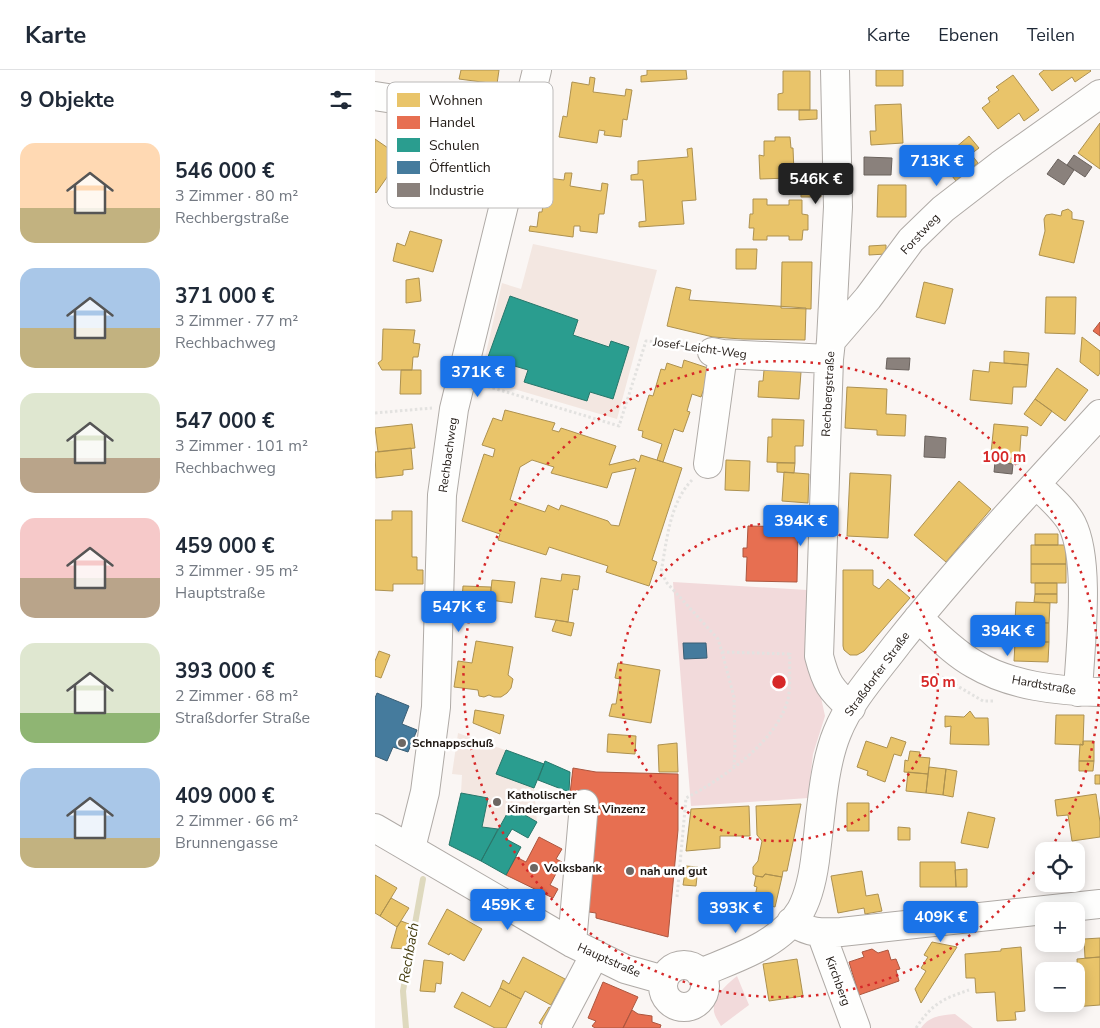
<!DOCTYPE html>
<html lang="de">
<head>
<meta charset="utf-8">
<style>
	body { margin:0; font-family:"Nunito Sans",sans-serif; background:#f6f6f7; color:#1f2937; height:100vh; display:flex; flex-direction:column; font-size:19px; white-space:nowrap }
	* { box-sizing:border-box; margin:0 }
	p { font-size:16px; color:#747a83 }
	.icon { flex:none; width:28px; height:28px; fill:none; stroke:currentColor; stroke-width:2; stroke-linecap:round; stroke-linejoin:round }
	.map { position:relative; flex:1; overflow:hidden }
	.side { display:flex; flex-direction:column; background:#fff; width:375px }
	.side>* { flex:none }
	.buttons { position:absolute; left:660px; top:772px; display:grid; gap:10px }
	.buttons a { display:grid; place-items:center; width:50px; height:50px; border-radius:10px; background:#fff; box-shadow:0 2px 12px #0003; font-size:25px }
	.price { position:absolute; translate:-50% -42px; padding:0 11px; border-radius:5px; background:#1a73e8; color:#fff; font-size:16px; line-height:32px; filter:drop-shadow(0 1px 2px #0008) }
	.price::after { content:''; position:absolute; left:50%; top:30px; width:15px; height:11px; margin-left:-8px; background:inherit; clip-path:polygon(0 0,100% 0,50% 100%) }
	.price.on { background:#222; color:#fff }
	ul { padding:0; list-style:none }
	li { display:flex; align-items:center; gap:15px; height:125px; padding:0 20px }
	li span { display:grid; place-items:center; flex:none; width:140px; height:100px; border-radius:15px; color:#555 }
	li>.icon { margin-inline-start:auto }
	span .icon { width:60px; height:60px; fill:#fffc; stroke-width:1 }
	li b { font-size:21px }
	h2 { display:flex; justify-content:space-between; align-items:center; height:60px; padding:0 20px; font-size:21px }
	header { display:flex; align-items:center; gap:30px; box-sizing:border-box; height:70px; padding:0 25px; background:#fff; border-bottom:1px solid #e0e1e3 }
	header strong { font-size:24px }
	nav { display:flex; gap:28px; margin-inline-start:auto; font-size:18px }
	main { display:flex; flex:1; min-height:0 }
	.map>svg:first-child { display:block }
	.built { fill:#f3e7e1 }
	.green { fill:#f2dadb }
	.homes { fill:#e9c46a; stroke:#ad9150; fill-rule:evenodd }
	.shops { fill:#e76f51; stroke:#ac563f }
	.schools { fill:#2a9d8f; stroke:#27766a }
	.public { fill:#457b9d; stroke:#3a5e74 }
	.industry { fill:#8a817c; stroke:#6a625d }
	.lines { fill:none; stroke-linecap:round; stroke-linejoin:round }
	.stream { stroke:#ded9be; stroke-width:6 }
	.minor-casing { stroke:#afaaa6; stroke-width:30 }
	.path { stroke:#e3e2e0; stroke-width:3; stroke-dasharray:2.5 2.5; stroke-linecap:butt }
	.minor { stroke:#fefefd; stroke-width:28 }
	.ring { fill:none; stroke:#d62828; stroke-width:2.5; stroke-dasharray:2.5 5 }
	.poi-dot { fill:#6d6763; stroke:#fff; stroke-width:2 }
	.labels { text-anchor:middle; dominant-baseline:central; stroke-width:5; stroke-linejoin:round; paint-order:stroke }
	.street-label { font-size:12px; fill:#211a15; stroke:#fff }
	.poi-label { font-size:12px; font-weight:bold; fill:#211a15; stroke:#fff; text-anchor:start }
	.water-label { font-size:14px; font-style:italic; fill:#433b0c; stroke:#fff }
	.key { fill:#fff; stroke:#bcbab9; stroke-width:1 }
	.key-label { font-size:14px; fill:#211a15 }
	.centre { fill:#d62828; stroke:#fff; stroke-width:2.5 }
	.ring-label { font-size:15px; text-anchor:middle; font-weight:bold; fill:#d62828; stroke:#fff; stroke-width:5; stroke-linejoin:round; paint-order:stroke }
</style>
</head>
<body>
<header>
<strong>Karte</strong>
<nav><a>Karte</a><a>Ebenen</a><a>Teilen</a></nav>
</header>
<main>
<section class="side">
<h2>9 Objekte<svg class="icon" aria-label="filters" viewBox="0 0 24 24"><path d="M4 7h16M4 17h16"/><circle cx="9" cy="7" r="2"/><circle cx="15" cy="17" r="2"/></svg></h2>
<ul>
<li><span style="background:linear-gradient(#ffd9b3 65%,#c2b280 0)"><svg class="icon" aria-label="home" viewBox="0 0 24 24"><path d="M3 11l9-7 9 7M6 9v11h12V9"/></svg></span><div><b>546 000 €</b><p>3 Zimmer · 80 m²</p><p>Rechbergstraße</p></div></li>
<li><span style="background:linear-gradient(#a9c7e8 60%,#c2b280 0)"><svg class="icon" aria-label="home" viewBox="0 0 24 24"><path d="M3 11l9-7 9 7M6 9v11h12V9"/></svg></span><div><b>371 000 €</b><p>3 Zimmer · 77 m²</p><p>Rechbachweg</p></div></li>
<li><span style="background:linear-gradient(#dfe7d0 65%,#b9a48a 0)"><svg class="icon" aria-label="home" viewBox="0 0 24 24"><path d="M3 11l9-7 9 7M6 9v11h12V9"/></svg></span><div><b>547 000 €</b><p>3 Zimmer · 101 m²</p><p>Rechbachweg</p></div></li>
<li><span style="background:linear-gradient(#f6c9c9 60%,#b9a48a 0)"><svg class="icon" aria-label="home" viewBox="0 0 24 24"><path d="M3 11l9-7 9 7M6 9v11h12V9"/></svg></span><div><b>459 000 €</b><p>3 Zimmer · 95 m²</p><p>Hauptstraße</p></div></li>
<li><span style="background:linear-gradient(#dfe7d0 70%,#8fb573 0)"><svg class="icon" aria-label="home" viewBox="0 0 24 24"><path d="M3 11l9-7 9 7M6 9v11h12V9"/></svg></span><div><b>393 000 €</b><p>2 Zimmer · 68 m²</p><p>Straßdorfer Straße</p></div></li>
<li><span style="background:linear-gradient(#a9c7e8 70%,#c2b280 0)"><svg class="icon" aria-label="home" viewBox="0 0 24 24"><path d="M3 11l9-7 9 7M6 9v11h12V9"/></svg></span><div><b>409 000 €</b><p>2 Zimmer · 66 m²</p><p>Brunnengasse</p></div></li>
</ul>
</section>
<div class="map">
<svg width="725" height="958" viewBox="0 0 725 958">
	<rect width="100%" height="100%" fill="#faf6f4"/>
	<path class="built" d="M158,174L282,200L242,349L105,309L127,213L146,219Z
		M83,663L169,694L159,718L162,752L143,741L141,744L133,741L106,791L74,775L86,723L87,705L77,704Z"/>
	<path class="green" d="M298,512L432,520L431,585L444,618L450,646L438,684L433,728L316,736Z
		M362,906L374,935L346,956C344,952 340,947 339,942C337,927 352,914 362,906Z
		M580,944L598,958H546C554,946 567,945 580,944Z"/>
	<path class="homes" d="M86,0H124L122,14L84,9Z
		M272,0H311L312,9L266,12V6L272,5Z
		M501,0H528V16H501Z
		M669,0H715L716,1L700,12L697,7L677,21L664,4Z
		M408,1H435V40H403V24L408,23Z
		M638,5L664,40L649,51L644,43L623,59L607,38L615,32L613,28L624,20L621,17Z
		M215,7L220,8L218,22L250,26L251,19L257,20L252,50L248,49L246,67L229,65L230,61L224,60L222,73L184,67L188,46L192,47L197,12L214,15Z
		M526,34L528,73L496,75L495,61H501L500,35Z
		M424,40H442V49L424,50Z
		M725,53V99L703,83Z
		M594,66L604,78L596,84L603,93L581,111L565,91Z
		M400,67H415L416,78H418L419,102H415V108L385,109L384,85L389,86V71H400Z
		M0,69L26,87L1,123L0,122Z
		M317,78L321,130L307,131L309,154L264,157V152L271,151L268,110H256V105L263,104V91L313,87L312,79Z
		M426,100H446V119H426Z
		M190,103H197L195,116L226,121L227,113L233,114L229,144H224L222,163L205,161V156H199L198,167L154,161L155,156L162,157L164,142H167L172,108L189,110Z
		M503,115H531V147H502Z
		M426,119H446V127H426Z
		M378,129H392V135H414V130H427V144L433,145V160H428L427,170H414V166H392V170H378L379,158H374L375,144H378Z
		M693,139L697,142V149L709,151L699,193L664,185L670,161L669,149L671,145L677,144L686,146L687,141Z
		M35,161L67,170L58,202L18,191L22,173L30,176Z
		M511,175V184L494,185V176Z
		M361,179H382L381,199H361Z
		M407,192H437L436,239L406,238Z
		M44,208L46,231L31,233V210Z
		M549,212L578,219L570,254L541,247Z
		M301,217L316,220L314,230L431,238L430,270L367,269L338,267L292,256Z
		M671,227H701L700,264L670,263Z
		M8,259L40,260L38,273L45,274L43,287H38L37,300H7L3,293L7,290Z
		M707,267L725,281V303L723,306L705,292Z
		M629,281L654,283L653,295L629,293Z
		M309,290L336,299L326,327L317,324L312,341L315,342L308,362L299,359L288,392L282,390L287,374L267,367L268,361L263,360L274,325L278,326L286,299L290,300L292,293L307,298Z
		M615,292L653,295L651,317H638L637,334L595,330L598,300L614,302Z
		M682,298L713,320L690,351L660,329Z
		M26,300H46V324H25Z
		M389,300L426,302L424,329L383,327L384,311H388Z
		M472,317L512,319L511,344L531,345L530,366L502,365V360L470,358Z
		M660,329L677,341L666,356L649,344Z
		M130,340L180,353L177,360L184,362L186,358L241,376L234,395L259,389L264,392L266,385L307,398L277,490L282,492L274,516L231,502L233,496L174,477L171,485L123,470L125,464L87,451L109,384L118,387L120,379L107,375L118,348L127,351ZM157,390L179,397L176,403L232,418L237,403L261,398L244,456L236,455L233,451L186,435L184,440L173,435L170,442L135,430L145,397Z
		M397,349L429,350L428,376H420V393L392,392L393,367H397Z
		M37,354L40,378L3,382L0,358Z
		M619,354L653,357L652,366L646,365L644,394L615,392Z
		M36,378L38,399L28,400V405L1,408L0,382Z
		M351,390L375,391L374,421L350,420Z
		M402,393H420L419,403L402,402Z
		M409,402L434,404L433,433L407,431Z
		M475,403L516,405L513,468L472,466Z
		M584,411L616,439L571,492L539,465Z
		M17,441H37V487H42V500H48V514H18V521L0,520V450H17Z
		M660,464H683V475H660Z
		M656,475H691V494H656Z
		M656,494H691V513H656Z
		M468,500H498V515L504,519L513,509L535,528L489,581L482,585H475L469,580L468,576Z
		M187,504L205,506L203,520L198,519L193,552L160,547L166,508L186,511Z
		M117,510L140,512L137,533L115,530Z
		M660,513H682V524H660Z
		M88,516L116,517L114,545L86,544Z
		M660,524H682V533L659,532Z
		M641,532L675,533L674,553L640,552Z
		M181,550L199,553L196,566L177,561Z
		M640,552L674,553V572H640Z
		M101,571L138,577L133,605L138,609L136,618L132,623L126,627H119L114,625L109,627L104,626L103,620L79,617L83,591L97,593Z
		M640,572H674L673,592L639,591Z
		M4,581L15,585L6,608L0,606V591Z
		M243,593L285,600L276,653L234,646L237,634H241L245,609L240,608Z
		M100,640L129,645L125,664L98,653Z
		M595,641L600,648H613L614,675L575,674L576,656L570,657V646L589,647Z
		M681,645H709L708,675L680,674Z
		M233,664L261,666L260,684L232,682Z
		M516,667L531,672L526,686L519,684L510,712L492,705L493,701L482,697L491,671L512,678Z
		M708,671H719V691H704L705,674L708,675Z
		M302,673L303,702H284L283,675Z
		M535,681L545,682L544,687L555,688L553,704L529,702L530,690L533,691Z
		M704,691H719L718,701H704Z
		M554,697L571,699L568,725L551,723Z
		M571,699L582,701L578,727L568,725Z
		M533,702L553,704L551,723L531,721Z
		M720,705H725V714H720Z
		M721,724L725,752V767L697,771L693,745L682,746L680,730Z
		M472,733H494V761H472Z
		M426,734L412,801H408L407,807L390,804L388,807L381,806L378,804V797L383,791L387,771L382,765L381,736Z
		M374,736L375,766H345V778L311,781L316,739Z
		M593,742L620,748L613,778L586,773Z
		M523,757L535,758V770H523Z
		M545,792H580L581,817H545Z
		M311,796L323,797L321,816L308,815Z
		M592,799V817H581L580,800Z
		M487,801L491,826L503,824L507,841L490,844L489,838L463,843L456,806Z
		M390,804L407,807L400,837L396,836V840L383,838L385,832L379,831L382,817L379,816L381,806L388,807Z
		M0,805L22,818L5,846L0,843Z
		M16,828L34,838L22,857L5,846Z
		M72,839L107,859L89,891L75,883L74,885L53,874Z
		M26,851L34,854L31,879L16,878L22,857Z
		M725,868V887L710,888L709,869Z
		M557,872L582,877L546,933L540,919L551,901L546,898L553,887L549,885Z
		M646,877L650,941L640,942L641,950L622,951L620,922L601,923L600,908H591L590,884L626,881V879Z
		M148,887L190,909L176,935L150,921L146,929L125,918L128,910L134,914Z
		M725,887V935L698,937L697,934H701V920H703L702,889Z
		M422,889L428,926L394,931L388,894Z
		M49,890L68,892L66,914L61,913L60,922L45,921Z
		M125,918L146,929L131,958H120L79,937L87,922L115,937Z
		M174,937L185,944L172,958L164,953Z"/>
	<path class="shops" d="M725,252V266L718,261Z
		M373,456L423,457L422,512L371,511L372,487H368V478H372Z
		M198,698L221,702L303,704V760L293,867L221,848V843L207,841L217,735L194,732Z
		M164,767L187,779L181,789L187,792L175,815L183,819L178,828L131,805L141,787L151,792Z
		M497,879L503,883L513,880L516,890L521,889L525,899L521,900L524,911L484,925L474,892L489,887L487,882Z
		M228,912L263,927L248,958H220L217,956L221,951L213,948Z
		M257,940L263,944L277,946V952L286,955L285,958H248Z"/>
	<path class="schools" d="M135,226L203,250L198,265L234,277L236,271L254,277L238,329L215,322L212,331L149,312L153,300L136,295L132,306L109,298Z
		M131,680L169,694L159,718L121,704Z
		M170,691L195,702L194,722L163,710Z
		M86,723L113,728L107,757L123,759L106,791L74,775Z
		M134,740L141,744L143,741L162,752L153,768L137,759L131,769L146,777L131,805L106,791Z"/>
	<path class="public" d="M308,573H331L332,588L309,589Z
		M2,623L34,636L27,654L42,660L33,682L18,677L12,691L0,686V628Z"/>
	<path class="industry" d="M548,78V87L528,88V79Z
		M699,85L717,97L710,107L692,95Z
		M489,87L517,88L516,105H489Z
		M683,89L699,100L689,115L672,104Z
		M512,288H535L534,300L511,299Z
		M550,366L571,368L570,388L549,387Z
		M620,392L638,394L637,404L619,402Z"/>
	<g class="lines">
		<path class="stream" d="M31,958L28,921L48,809"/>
		<g class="minor-casing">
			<path id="minor" d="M460,0L463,137L456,271L454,289L444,586C451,613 455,619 476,638
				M0,26L150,49
				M456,271L493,228L536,170L568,139L625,95L725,24
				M337,282L348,284L454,289
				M333,394L348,284
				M661,414C672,425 690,440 697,454C716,492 705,578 703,622
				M543,548C561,564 579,583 599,594C636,616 683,621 725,622
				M0,758L197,873L250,899L289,910
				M36,778L50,722L61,637L67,425L79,339L162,0
				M416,852C436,863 443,863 466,862L725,834
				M446,863L481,958
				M197,873L209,734
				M288 916a21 21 0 1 1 42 0a21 21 0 1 1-42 0Z
				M325,903C361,888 405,875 426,840C435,823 439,801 441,782C446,745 448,697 462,663C475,630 502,601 523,573C586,494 657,418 725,344
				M181,958L220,884"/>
		</g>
		<path class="path" d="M108,315L244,356L271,271L296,273L314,277
			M0,343L57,338
			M317,410C294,434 292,471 286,502L292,513L343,569L347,582L359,627L360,679L359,696
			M347,582L416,584
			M567,607L608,631H618
			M302,827L311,728C347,709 402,672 413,629C416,615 414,598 415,583
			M541,958C557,934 567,929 594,920"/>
		<use href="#minor" class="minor"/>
	</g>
	<g class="ring">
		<circle cx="404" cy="612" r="159"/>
		<path d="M668 790A318 318 0 1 1 674 781"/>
	</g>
	<g class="poi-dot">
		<circle cx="27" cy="673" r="5"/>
		<circle cx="122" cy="732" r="5"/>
		<circle cx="159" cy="798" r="5"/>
		<circle cx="255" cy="801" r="5"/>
	</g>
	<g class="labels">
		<g class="street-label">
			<text transform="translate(545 164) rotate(-47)">Forstweg</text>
			<text transform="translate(325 278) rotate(8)">Josef-Leicht-Weg</text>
			<text transform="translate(453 324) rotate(-87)">Rechbergstraße</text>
			<text transform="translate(73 385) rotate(-82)">Rechbachweg</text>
			<text transform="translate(502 604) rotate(-54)">Straßdorfer Straße</text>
			<text transform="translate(669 615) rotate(10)">Hardtstraße</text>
			<text transform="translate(234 890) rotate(24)">Hauptstraße</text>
			<text transform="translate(463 911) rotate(70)">Kirchberg</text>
		</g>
		<g class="poi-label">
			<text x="37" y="673">Schnappschuß</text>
			<text x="132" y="725">Katholischer<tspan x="132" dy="14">Kindergarten St. Vinzenz</tspan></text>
			<text x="169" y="798">Volksbank</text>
			<text x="265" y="801">nah und gut</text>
		</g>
		<g class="water-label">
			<text transform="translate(34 883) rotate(-80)">Rechbach</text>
		</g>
	</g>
	<rect x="12" y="12" width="166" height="126" rx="8" class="key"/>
	<rect x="22" y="23" width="23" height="14" fill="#e9c46a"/>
	<rect x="22" y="46" width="23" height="13" fill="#e76f51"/>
	<rect x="22" y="68" width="23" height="14" fill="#2a9d8f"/>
	<rect x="22" y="91" width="23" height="13" fill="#457b9d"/>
	<rect x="22" y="113" width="23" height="14" fill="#8a817c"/>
	<g class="key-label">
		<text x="54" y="35">Wohnen</text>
		<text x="54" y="57">Handel</text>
		<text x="54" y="80">Schulen</text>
		<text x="54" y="102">Öffentlich</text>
		<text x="54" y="125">Industrie</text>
	</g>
	<circle cx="404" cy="612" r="8" class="centre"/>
	<g class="ring-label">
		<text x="629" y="392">100 m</text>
		<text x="563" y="617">50 m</text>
	</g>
</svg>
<div class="buttons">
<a><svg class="icon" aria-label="locate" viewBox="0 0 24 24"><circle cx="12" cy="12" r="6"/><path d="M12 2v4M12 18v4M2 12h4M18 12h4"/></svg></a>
<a>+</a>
<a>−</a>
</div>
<b class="price" style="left:562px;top:117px">713K €</b>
<b class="price on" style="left:441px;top:135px">546K €</b>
<b class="price" style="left:103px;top:328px">371K €</b>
<b class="price" style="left:426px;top:477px">394K €</b>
<b class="price" style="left:84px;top:563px">547K €</b>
<b class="price" style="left:633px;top:587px">394K €</b>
<b class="price" style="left:133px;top:861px">459K €</b>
<b class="price" style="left:361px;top:864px">393K €</b>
<b class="price" style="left:566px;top:873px">409K €</b>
</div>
</main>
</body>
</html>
